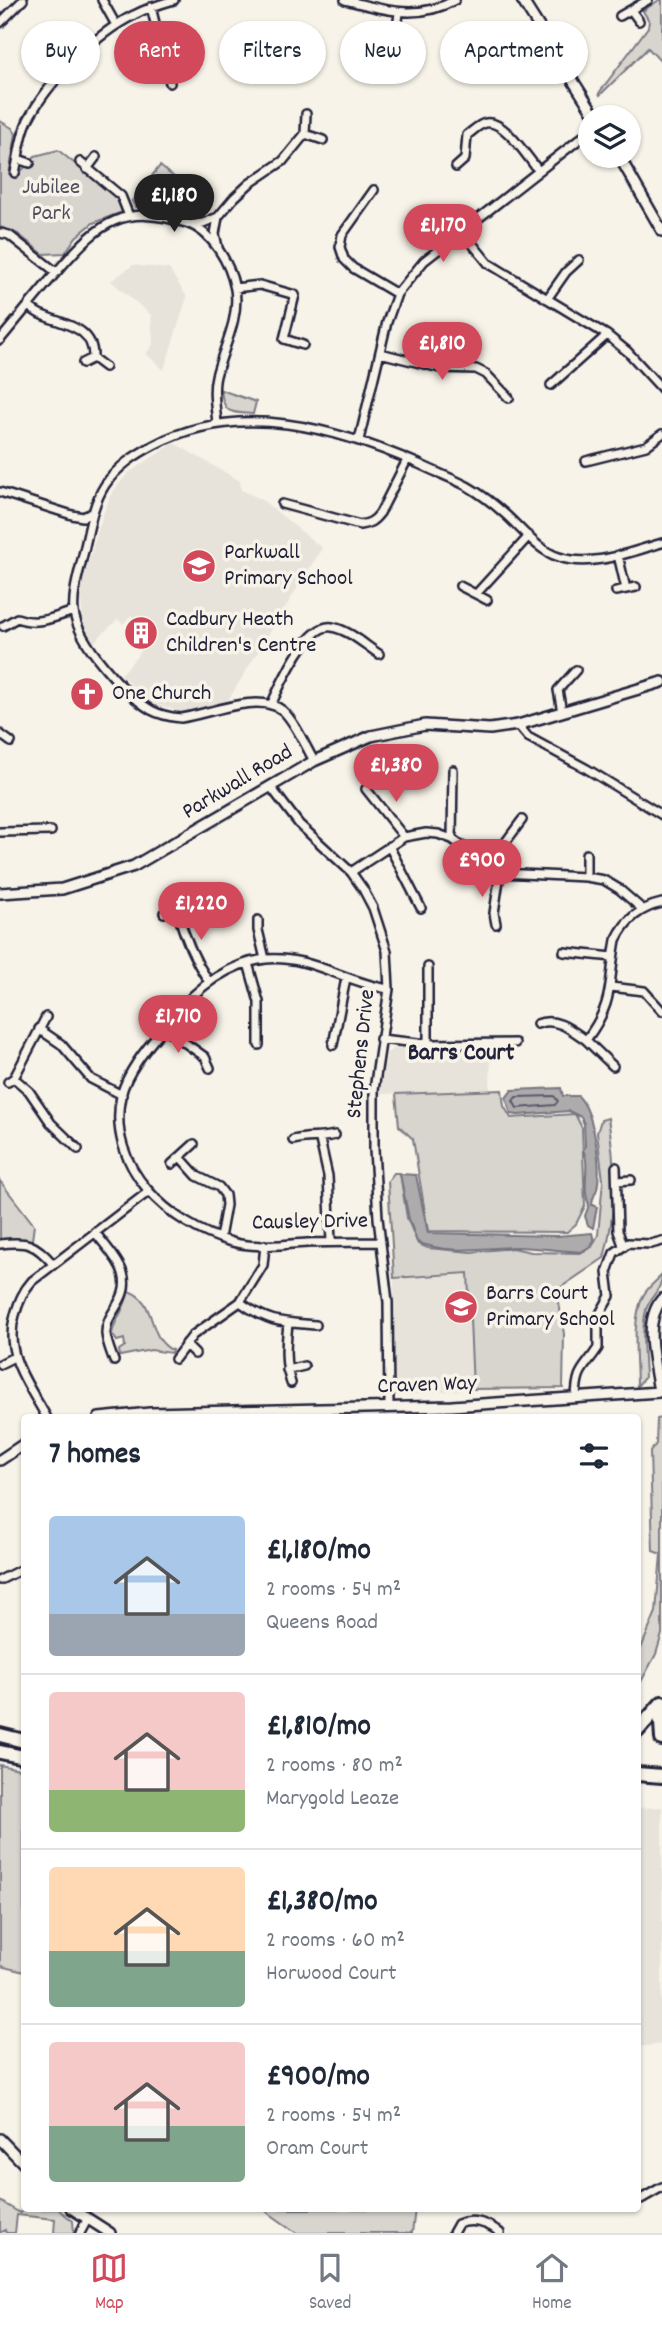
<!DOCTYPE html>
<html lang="en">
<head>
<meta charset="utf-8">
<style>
	body { margin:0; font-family:Dekko,sans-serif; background:#f2f2f3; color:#1f2937; height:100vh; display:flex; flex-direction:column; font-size:26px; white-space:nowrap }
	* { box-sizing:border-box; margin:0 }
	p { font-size:23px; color:#747a83 }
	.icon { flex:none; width:38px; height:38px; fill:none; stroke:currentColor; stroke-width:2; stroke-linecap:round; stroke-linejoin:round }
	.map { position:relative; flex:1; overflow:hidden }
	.details { position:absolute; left:21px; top:1414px; width:620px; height:798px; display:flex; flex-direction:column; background:#fff; border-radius:7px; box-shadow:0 2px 5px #0004 }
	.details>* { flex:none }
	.top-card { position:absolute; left:21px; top:21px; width:621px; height:63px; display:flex; gap:14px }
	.fabs { position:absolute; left:578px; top:105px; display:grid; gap:14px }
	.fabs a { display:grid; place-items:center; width:63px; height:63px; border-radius:50%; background:#fff; box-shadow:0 2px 5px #0004; font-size:35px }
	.price { position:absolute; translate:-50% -60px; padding:0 16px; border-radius:24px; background:#d1495b; color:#fff; font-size:23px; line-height:46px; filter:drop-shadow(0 2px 4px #0008) }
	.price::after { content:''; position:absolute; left:50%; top:42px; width:21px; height:16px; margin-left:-10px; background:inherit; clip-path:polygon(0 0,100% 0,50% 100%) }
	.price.on { background:#222; color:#fff }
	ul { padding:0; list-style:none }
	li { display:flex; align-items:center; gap:21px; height:175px; padding:0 28px }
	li+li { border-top:2px solid #e0e1e3 }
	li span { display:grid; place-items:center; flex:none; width:196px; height:140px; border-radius:7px; color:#555 }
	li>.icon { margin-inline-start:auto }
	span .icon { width:84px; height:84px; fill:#fffc; stroke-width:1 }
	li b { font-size:30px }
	h2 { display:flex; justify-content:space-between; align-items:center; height:84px; padding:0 28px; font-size:30px }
	.chip { padding:0 24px; border-radius:32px; background:#fff; box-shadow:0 2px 5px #0004; font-size:24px; line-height:63px }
	.chip.on { background:#d1495b; color:#fff }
	.tabs { display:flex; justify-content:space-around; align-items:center; height:98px; border-top:2px solid #e0e1e3; background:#fff; font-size:19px; color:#747a83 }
	.tabs a { display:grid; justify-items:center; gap:4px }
	.tabs .on { color:#d1495b }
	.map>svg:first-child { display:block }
	.built { fill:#e7e3db }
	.green { fill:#d8d5cf; stroke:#7d7c85; stroke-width:2 }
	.water { fill:#aeabad; stroke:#76747f; stroke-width:2 }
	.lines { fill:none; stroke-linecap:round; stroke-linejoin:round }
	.shore { stroke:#5a5969; stroke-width:2 }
	.minor-casing { stroke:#22223b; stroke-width:12 }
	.tertiary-casing { stroke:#22223b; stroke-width:14 }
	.trunk-casing { stroke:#22223b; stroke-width:18 }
	.minor { stroke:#f7f3e8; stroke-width:7 }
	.tertiary { stroke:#f7f3e8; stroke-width:9 }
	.trunk { stroke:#f7f3e8; stroke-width:12 }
	.labels { text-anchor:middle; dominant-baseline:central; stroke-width:7; stroke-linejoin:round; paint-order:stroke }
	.park-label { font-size:23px; fill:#504f60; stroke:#f7f3e8 }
	.poi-label { font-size:23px; fill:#22223b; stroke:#f7f3e8; text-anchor:start }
	.street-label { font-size:23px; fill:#22223b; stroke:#f7f3e8 }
	.neighbourhood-label { font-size:24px; font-weight:bold; fill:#22223b; stroke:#f7f3e8 }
</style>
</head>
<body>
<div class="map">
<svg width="662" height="2233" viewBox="0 0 662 2233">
	<rect width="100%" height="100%" fill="#f7f3e8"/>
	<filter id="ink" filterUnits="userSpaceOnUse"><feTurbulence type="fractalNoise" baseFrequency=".0143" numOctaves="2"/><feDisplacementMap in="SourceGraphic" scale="14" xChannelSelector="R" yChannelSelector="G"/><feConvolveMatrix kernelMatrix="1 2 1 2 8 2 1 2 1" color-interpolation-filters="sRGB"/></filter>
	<g filter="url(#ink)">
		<path class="built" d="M133,265L169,269L187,297L164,370L146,354L153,344L151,315L111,281Z
			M174,443L240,481L241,490L261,499L322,548L227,702L193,711L180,712L152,703L121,675L154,636L131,615L123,624L118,619L93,643L83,622L81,601L82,584L102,517L111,494L128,473Z
			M398,1046L491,1050L490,1090L379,1094L387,1053Z
			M468,1273L540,1389H473L395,1396L394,1278Z
			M662,1807V2044L637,2047V1808Z"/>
		<path class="green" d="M659,0H662V63L648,48L600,95L599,93L648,27L649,21L643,11Z
			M0,121L12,128L16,134L9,174L17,176L35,156L58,150L121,201L122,212L93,223L76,237L65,253L43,254L18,234L0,227Z
			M160,166L174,177L163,189L175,207L174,211L163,208L135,207L132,201Z
			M221,390L256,402L253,414C230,412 224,415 221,390Z
			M502,1090L504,1106L511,1118L575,1114L582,1128L585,1206L576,1224L567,1232L428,1231L413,1139L399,1126L396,1094Z
			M608,1118C616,1167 617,1209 604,1258L557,1290L564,1334L563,1388L473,1389L468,1273L394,1278L388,1181L394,1173H400L407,1218L418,1244L428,1248L471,1252L513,1248L531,1252L580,1253L592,1247L598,1235L603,1180L597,1133L601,1120Z
			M0,1181L34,1225L32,1240H0Z
			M662,1275C662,1290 650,1296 646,1310C641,1331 644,1354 645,1377L637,1386C637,1359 631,1322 643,1296C647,1288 655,1282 662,1275Z
			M128,1291C158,1300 146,1338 172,1350L171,1353L151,1350L120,1356L119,1350L125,1346L124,1339L117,1341L112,1334C115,1317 127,1308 128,1291Z
			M662,1418V1634L656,1654L637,1689V1658L656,1612L661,1554L653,1551L650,1452L656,1444L657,1419Z
			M0,1765L24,1770V1972L0,1966Z
			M0,2201L20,2213L25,2209H58L73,2221L74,2233H54L55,2219L17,2215L15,2233H6L5,2230L0,2233Z
			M263,2209H415L412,2233H297Z"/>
		<path class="water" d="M561,1088L563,1096H578C594,1111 602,1167 597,1189C595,1195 592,1197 592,1205L597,1207L593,1228L588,1225L585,1216L589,1205C581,1187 591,1164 583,1150L585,1147L584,1124L581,1117L569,1111L518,1115L511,1114L506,1098L512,1090Z
			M400,1174L416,1175L428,1233L557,1236L592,1233L594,1241L589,1247L581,1252C559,1251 537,1247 515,1247C482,1248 449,1255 417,1242L409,1219Z"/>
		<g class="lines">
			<path class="shore" d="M554,1096L558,1101L555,1105L517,1108L513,1101L516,1097Z"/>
			<g class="minor-casing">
				<path id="minor" d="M102,0L116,25
					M345,0C384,10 418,21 455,0
					M151,7L170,83
					M631,10L639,21
					M399,13L395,43L405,65
					M620,16L648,0
					M0,23L23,0
					M306,114L305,134L323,140
					M18,159L30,163
					M80,162L121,196L129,216
					M456,167L465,159L467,135C473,131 479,124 486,123C505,120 527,157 538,170
					M87,169L96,157
					M15,173C19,155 20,136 28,120C48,82 95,34 134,15C147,8 160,4 174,0
					M374,190L342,235L340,247L344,259L353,268L397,294
					M191,224L203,223L218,217L234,198L249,184L283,161L305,134
					M462,231L488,263L607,335L628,352L662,389
					M0,233L9,235L56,272
					M218,247L215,234L218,217
					M235,288L260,285L295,295L284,339L303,345
					M547,299L566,272L579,260
					M28,306C32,309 37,313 42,315C65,325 94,327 93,358
					M0,340C20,316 40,291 61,267C101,221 124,204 186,223C212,231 230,263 235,289C240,319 223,348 216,376C212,392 216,409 217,424
					M380,353L440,368L476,369L486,374L509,398
					M83,363L93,358L105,367
					M551,385L607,335
					M359,440L387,322L397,294L424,261L590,131
					M586,461L646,446L662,434
					M0,492L72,515L83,517L92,513
					M282,504L360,525C369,524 374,521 380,513L407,460
					M618,555L626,589
					M460,586L487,600
					M616,591L636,587
					M477,593L529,536
					M3,626L17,618C37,626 55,617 74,611
					M271,705C280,686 307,623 332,627C349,630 365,645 379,654
					M562,712L558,690L576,670
					M518,725L528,737L587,769L662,815
					M0,734L11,742
					M314,761C306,747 294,720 282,710C258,692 209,714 181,718C171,717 160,715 151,710C125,694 78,643 74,612C72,593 79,573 83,555C89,531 92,505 105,485C118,466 135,455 154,445C239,400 336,428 419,464C435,472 452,478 467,486C481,494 494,504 505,514C521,528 538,551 559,557C592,568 630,552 662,543
					M270,786L299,824L351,872L363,889L373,908L387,951L389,989L374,1090V1149L378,1218L388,1302L389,1407
					M366,789L404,837
					M0,832L51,831
					M452,839L453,770
					M389,846L421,908
					M488,866L522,820
					M351,872L404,837L426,833L438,834L452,839L500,873L586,877L604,880L619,889L641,908
					M586,877V854
					M177,909C184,937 193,958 209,982
					M164,913L188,906
					M258,920V930L265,959
					M496,924L494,913L500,873
					M564,952L613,957
					M248,963L259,1002V1045
					M428,967V1044
					M611,987L644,991L662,1011
					M537,1024C555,1016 572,1030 586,1040
					M164,1028L205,1057L210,1068
					M39,1029L61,1044L91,1079L122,1095
					M380,1039L428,1044L515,1043
					M333,1045L346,978
					M613,1066L586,1040C615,1002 608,984 616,940C626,919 640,908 662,903
					M14,1078L29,1091L51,1123L78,1149
					M8,1082L14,1078L46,1017
					M293,1140C308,1136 320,1139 335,1135
					M320,1140L328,1176L331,1242
					M180,1157L197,1176L219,1187L225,1195L226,1205L220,1238
					M172,1164L194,1144
					M616,1167L618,1231L623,1245
					M617,1181L631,1180
					M95,1232C104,1245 118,1258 123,1273C131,1301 105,1311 106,1334C107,1344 111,1352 114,1361
					M381,1242C356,1242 332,1242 307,1243C283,1244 255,1249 232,1242C169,1225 106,1167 121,1096C127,1069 153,1041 170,1020C194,991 226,963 266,959C311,955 346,983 389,989
					M0,1244C27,1241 35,1243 53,1264
					M240,1302C269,1323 281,1322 316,1325
					M288,1323C286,1344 284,1363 291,1383
					M185,1344L195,1354
					M175,1359L193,1335L240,1302L263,1265L265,1245
					M0,1364L14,1357
					M287,1370L304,1366
					M576,1398C577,1368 583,1371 598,1348V1317L610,1296L607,1272L614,1253L628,1243L651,1244L662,1241
					M47,1418C29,1385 3,1354 15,1315C19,1301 23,1291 32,1281L148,1192
					M0,1580L24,1568
					M641,2199L662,2187
					M80,2233L87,2220
					M453,2233L458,2224C472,2218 489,2223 500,2233"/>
			</g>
			<g class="tertiary-casing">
				<path id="tertiary" d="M522,0L596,117
					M619,156L662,231
					M0,893L62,889L134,866L314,761L371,736L425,725L490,729L518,725L662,682
					M99,1418L150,1413L452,1406L659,1392C655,1363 642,1323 662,1299
					M0,1460L24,1444
					M0,2139L24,2164
					M71,2208L110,2233"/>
			</g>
			<g class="trunk-casing">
				<path id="trunk" d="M660,1706L662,1739
					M637,1731L662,1703
					M0,1735L24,1741
					M0,1752L24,1757
					M637,1774L662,1776"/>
			</g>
			<use href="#minor" class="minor"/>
			<use href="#tertiary" class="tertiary"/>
			<use href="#trunk" class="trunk"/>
		</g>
	</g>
	<defs>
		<g id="school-disc" transform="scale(1.75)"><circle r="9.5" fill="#d1495b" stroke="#f7f3e8"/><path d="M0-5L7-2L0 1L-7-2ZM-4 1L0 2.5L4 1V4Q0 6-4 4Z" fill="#fff"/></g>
		<g id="building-disc" transform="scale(1.75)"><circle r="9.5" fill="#d1495b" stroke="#f7f3e8"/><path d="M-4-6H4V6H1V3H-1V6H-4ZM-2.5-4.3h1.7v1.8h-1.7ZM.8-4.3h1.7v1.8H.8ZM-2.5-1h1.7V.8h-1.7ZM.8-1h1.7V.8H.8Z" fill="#fff"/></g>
		<g id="church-disc" transform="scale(1.75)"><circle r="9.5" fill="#d1495b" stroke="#f7f3e8"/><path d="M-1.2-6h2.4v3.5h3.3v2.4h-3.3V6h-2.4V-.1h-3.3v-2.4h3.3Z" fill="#fff"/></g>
	</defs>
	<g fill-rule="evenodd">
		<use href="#school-disc" x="199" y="566"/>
		<use href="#building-disc" x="141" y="633"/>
		<use href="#church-disc" x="87" y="694"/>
		<use href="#school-disc" x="461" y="1307"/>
	</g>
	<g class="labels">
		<g class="park-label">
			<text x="51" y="188">Jubilee<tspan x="51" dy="26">Park</tspan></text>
		</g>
		<g class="poi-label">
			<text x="224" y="553">Parkwall<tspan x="224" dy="26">Primary School</tspan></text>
			<text x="166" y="620">Cadbury Heath<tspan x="166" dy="26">Children's Centre</tspan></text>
			<text x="112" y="694">One Church</text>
			<text x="486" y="1294">Barrs Court<tspan x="486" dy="26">Primary School</tspan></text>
		</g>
		<g class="street-label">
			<text transform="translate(238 783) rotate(-31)">Parkwall Road</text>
			<text transform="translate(362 1054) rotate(-84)">Stephens Drive</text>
			<text transform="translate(310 1223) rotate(-1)">Causley Drive</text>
			<text transform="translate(427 1386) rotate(-2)">Craven Way</text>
		</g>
		<g class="neighbourhood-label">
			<text x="461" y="1054">Barrs Court</text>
		</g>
	</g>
</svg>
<div class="fabs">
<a><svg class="icon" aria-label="layers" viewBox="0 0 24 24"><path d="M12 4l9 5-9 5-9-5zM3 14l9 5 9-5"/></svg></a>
</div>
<b class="price on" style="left:174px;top:234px">£1,180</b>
<b class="price" style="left:443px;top:264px">£1,170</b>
<b class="price" style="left:442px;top:382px">£1,810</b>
<b class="price" style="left:396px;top:804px">£1,380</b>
<b class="price" style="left:482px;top:899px">£900</b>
<b class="price" style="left:201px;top:942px">£1,220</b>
<b class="price" style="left:178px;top:1055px">£1,710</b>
<div class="top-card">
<a class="chip">Buy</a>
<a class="chip on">Rent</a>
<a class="chip">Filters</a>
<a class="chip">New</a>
<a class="chip">Apartment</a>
</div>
<section class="details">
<h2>7 homes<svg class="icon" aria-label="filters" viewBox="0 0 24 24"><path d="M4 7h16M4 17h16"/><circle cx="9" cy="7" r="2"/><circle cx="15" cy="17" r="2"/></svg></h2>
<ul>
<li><span style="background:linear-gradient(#a9c7e8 70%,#9aa5b1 0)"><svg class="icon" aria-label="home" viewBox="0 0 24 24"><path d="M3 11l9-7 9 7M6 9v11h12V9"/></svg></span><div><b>£1,180/mo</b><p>2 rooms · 54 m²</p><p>Queens Road</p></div></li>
<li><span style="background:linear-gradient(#f6c9c9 70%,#8fb573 0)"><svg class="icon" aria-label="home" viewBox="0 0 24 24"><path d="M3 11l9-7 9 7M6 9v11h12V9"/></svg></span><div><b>£1,810/mo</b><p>2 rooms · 80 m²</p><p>Marygold Leaze</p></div></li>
<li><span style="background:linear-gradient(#ffd9b3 60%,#7fa58c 0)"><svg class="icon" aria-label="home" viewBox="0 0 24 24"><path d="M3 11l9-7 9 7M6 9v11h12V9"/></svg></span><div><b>£1,380/mo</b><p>2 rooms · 60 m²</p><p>Horwood Court</p></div></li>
<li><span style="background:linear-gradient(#f6c9c9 60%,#7fa58c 0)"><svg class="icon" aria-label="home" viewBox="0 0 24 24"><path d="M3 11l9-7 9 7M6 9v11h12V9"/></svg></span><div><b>£900/mo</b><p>2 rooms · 54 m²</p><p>Oram Court</p></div></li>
</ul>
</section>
</div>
<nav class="tabs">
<a class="on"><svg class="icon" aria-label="map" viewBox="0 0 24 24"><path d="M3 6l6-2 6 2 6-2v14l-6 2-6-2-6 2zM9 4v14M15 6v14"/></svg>Map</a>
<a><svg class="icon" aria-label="saved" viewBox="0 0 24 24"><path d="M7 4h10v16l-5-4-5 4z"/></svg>Saved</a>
<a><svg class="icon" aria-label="home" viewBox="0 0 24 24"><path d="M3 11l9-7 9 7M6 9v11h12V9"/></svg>Home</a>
</nav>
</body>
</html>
